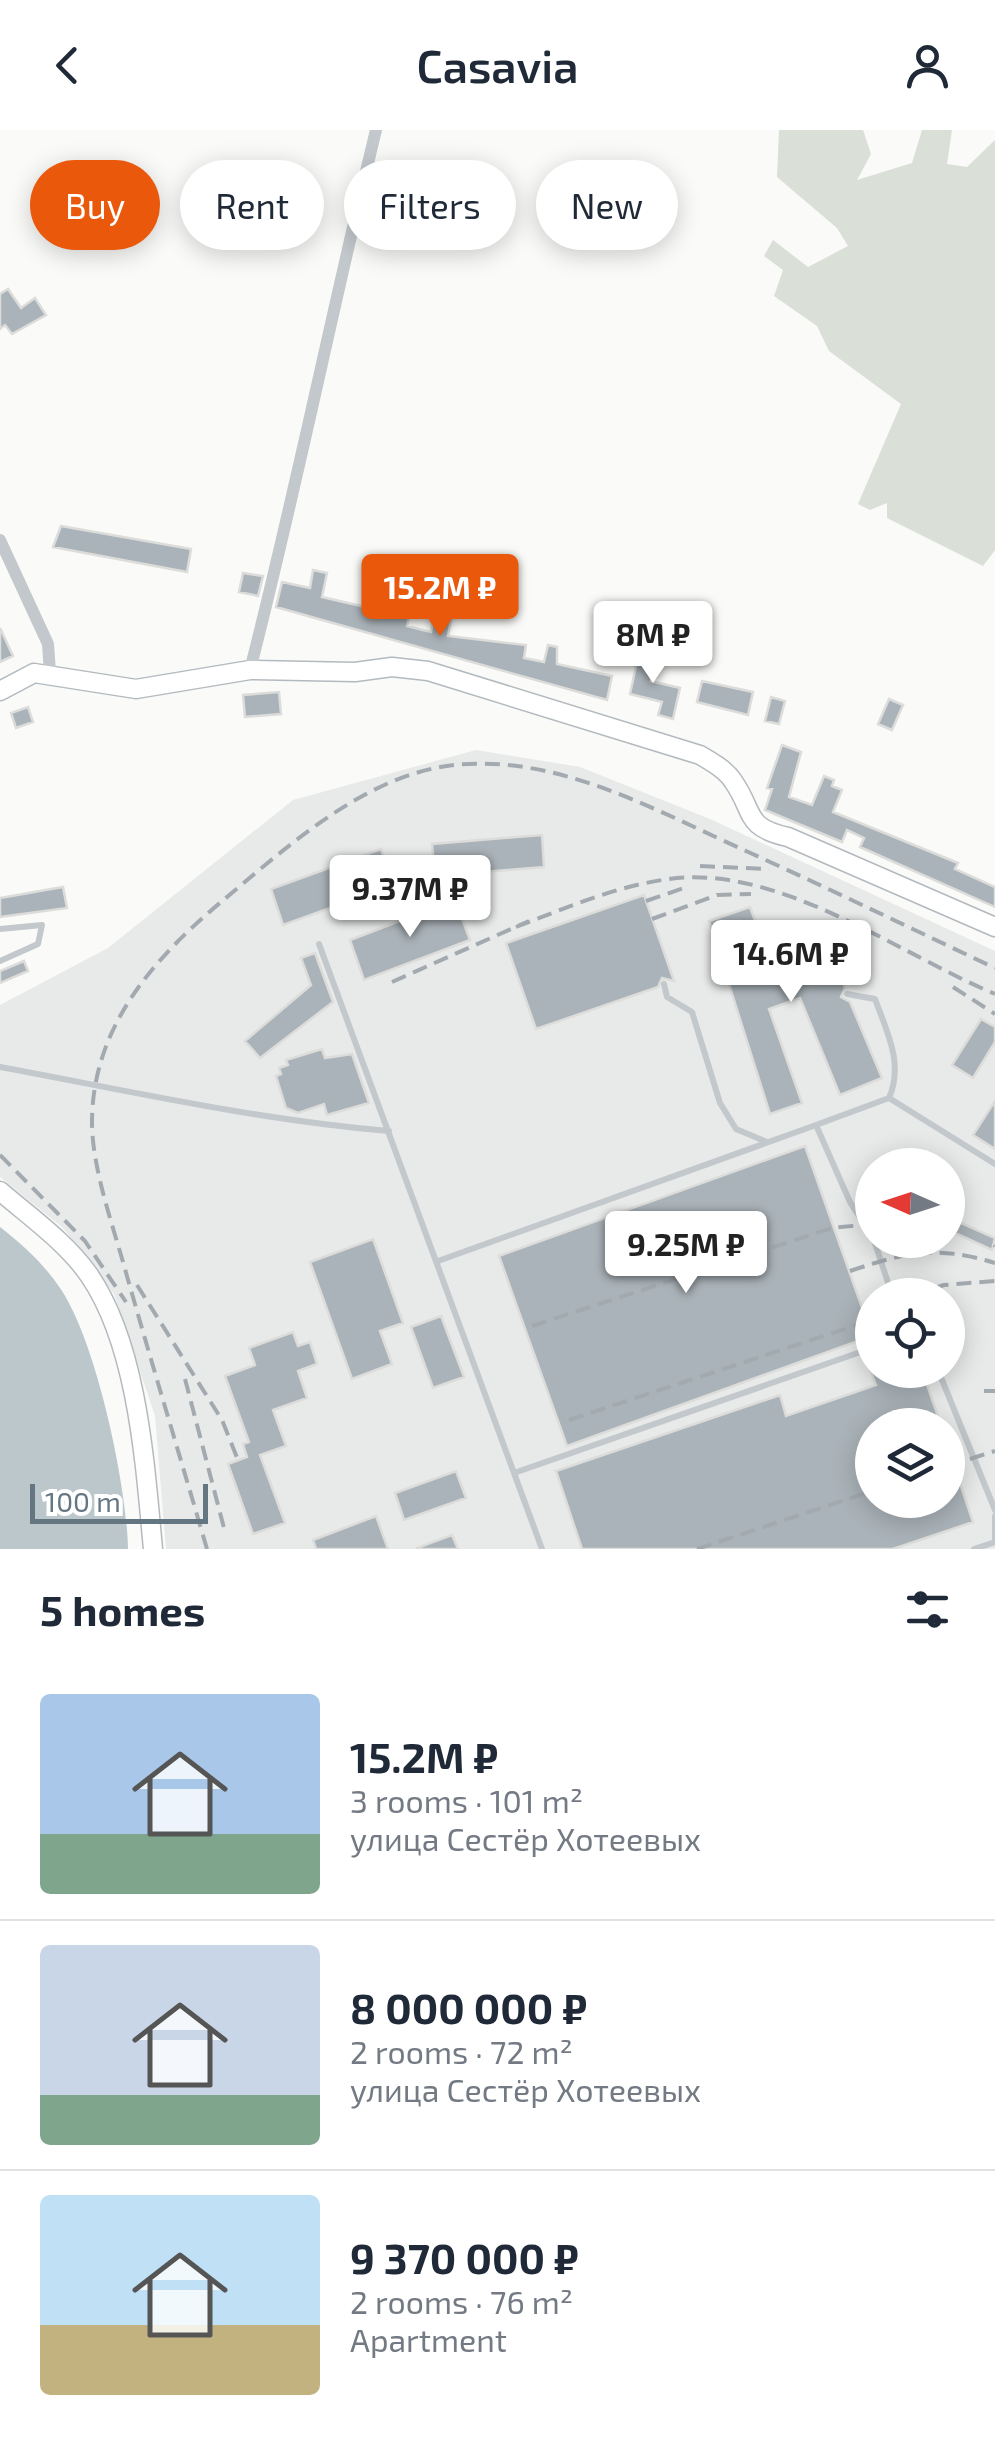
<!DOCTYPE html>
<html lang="en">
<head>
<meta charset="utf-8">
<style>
	body { margin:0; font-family:"Exo 2",sans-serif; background:#f2f2f3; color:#1f2937; height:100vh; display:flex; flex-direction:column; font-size:38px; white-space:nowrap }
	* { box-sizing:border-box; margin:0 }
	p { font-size:32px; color:#747a83 }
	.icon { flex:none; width:55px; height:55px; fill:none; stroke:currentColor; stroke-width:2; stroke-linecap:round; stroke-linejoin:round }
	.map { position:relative; height:1419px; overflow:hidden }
	.drawer { display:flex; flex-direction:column; background:#fff; flex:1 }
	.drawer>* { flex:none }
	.hud { position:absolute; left:30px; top:30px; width:935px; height:90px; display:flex; gap:20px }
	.needle { width:65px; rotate:273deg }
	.tools { position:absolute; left:855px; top:1018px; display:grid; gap:20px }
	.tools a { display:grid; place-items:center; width:110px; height:110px; border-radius:50%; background:#fff; box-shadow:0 5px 25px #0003; font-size:50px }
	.scale { position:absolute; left:30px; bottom:25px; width:178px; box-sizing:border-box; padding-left:10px; border:5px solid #657683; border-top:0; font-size:28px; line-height:35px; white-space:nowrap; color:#657683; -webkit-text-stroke:8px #fff; paint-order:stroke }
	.price { position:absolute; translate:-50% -85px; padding:0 22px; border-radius:10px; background:#fff; color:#222; font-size:32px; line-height:65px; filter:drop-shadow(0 2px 5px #0008) }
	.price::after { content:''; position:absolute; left:50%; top:60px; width:30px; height:22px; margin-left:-15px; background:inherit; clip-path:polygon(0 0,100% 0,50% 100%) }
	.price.current { background:#ea580c; color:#fff }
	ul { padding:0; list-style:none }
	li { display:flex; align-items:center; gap:30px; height:250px; padding:0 40px }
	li+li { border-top:2px solid #e0e1e3 }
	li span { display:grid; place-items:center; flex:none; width:280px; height:200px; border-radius:10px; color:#555 }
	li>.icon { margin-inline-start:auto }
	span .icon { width:120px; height:120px; fill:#fffc; stroke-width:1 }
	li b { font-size:42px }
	h2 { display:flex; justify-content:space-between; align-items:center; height:120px; padding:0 40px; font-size:42px }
	.chip { padding:0 35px; border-radius:45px; background:#fff; box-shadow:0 5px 25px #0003; font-size:35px; line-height:90px }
	.chip.current { background:#ea580c; color:#fff }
	header { display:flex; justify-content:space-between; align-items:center; height:130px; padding:0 40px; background:#fff; font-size:45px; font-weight:600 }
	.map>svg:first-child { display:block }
	.built { fill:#e8e9e9; fill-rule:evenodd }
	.green { fill:#dadfd7 }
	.water { fill:#bbc7cb }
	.building { fill:#aab3b9; stroke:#dcdcda; stroke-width:2.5 }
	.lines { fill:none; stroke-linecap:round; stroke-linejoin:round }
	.secondary-casing { stroke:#b3babf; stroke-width:21 }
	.lane { stroke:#c3c8cc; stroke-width:6 }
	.street { stroke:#c3c8cc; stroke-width:12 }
	.secondary { stroke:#fff; stroke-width:18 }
	.rail { stroke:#a2aab0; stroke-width:4; stroke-dasharray:15 8; stroke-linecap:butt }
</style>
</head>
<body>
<header><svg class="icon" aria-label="back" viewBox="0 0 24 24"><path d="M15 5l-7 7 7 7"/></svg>Casavia<svg class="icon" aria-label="person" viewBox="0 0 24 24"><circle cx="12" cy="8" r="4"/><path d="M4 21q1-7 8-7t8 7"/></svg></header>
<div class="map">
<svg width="995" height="1419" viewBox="0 0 995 1419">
	<rect width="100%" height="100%" fill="#fafaf8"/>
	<path class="built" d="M476,620L580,637L710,689L995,821V1419H166L155,1286L114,1164L63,1098L0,1047V875L108,818L293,670ZM872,1035H948V1110H872ZM872,1165H948V1240H872ZM872,1295H948V1370H872Z"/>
	<path class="green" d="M779,0H863L871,24L857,50L912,33L922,0H952L947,34L967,37L995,10V420L983,436L887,388V373L870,380L858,374L901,274L829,221L817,196L774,166L783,140L764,126L773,110L808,137L848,116L837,98L777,47Z"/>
	<path class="water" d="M0,1097C22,1114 44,1134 60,1158C96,1210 127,1355 128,1419H0Z"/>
	<path class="building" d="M404,57L427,63L421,83L398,77Z
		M8,159L21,178L35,168L46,185L12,204L5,195L0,199V164Z
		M61,396L191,419L187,442L53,417Z
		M313,440L327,443L322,467L409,487L407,496L431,502L434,486L451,490L448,506L526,515L524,528L544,532L548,515L557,517V534L612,546L607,570L276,477L282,452L310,458Z
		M243,443L263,446L258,466L239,462Z
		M0,498L13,526L0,532Z
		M631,523L656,529L651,551L680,558L673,589L658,585L662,572L630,564L636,536L628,534Z
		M702,551L753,562L748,585L697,572Z
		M279,562L281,584L245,587L243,565Z
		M771,567L785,571L779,594L765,591Z
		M889,569L903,575L892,600L878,594Z
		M28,577L33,592L16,598L11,583Z
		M782,615L801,622L789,667L812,675L824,646L834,650L832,656L842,660L833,682L958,733L955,739L995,757V777L860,717L864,708L847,700L842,712L765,680L772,659L767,658Z
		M542,705L544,737L435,746L432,714Z
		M381,719L394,755L283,795L271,759Z
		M63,757L67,778L0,787V768Z
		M644,765L674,851L662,848L658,857L536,899L506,813Z
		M455,770L470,810L364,850L350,810Z
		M750,777L764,816L818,794L845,858L841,867L850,872L882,948L840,965L800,868L769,879L802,973L770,984L709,791Z
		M315,823L333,872L260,928L245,911L311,855L301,828Z
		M24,831L28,841L0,853V841Z
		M981,889L995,897V912L973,948L952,935Z
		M322,919L325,928L352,924L369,973L327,985L324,974L298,983L286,978L276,946L281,944L279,938L288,935L286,930Z
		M995,971V1019L973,1005Z
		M805,1016L872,1206L567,1316L499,1126Z
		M959,1092L995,1108L992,1120L955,1103Z
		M373,1109L403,1193L380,1201L392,1234L352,1249L310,1132Z
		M441,1186L464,1247L433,1258L411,1197Z
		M293,1202L298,1216L310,1212L317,1234L298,1241L307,1268L273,1280L286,1316L260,1325L285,1393L253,1404L228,1334L247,1327L243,1314L249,1312L225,1246L255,1235L249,1218Z
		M870,1240H922L941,1295H872V1370H948L949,1320L973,1392L893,1419H582L556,1341L780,1265L786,1286L876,1255Z
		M456,1341L466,1368L404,1390L395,1363Z
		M376,1386L388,1419H316L313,1410Z
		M452,1405L458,1419H417V1418Z"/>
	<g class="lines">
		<g class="secondary-casing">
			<path id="secondary" d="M0,561L34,543L136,559L250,540L355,542L392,537L428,541L700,625C712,632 726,640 733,651C755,682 743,697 788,707L995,797
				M0,1061C30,1087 66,1112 89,1145C138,1216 145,1335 153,1419"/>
		</g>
		<path class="lane" d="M0,799L42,795L38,814L0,831
			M319,814L542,1419
			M664,854L667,867L692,882L720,973L736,999L767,1012
			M847,864L875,869C887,902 904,934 889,968
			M0,937C130,961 257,990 389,1001
			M872,1106L850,1072L816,995L889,968L995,1034
			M874,1110L892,1165
			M438,1131L816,995
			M938,1240L995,1380
			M514,1343L872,1218
			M995,1412V1386
			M974,1419L995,1412"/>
		<path class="street" d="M0,410L48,514L50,543
			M250,540C296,361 332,180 376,0"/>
		<use href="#secondary" class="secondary"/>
		<path class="rail" d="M700,736L769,739
			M646,771L684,758
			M652,789L717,765L751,764
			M516,797C566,778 616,756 669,749C779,734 897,823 995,864
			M392,852L529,791
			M953,857L995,884
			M0,1025L85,1111L126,1172
			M994,1115L995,1116
			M850,1141C907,1122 936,1115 995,1133
			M137,1155L222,1290L238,1330
			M912,1165L944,1155L995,1151
			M532,1196L832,1098L872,1094
			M185,1249L224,1398
			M984,1261H995
			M569,1290L872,1190
			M948,1336L995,1321
			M207,1419C179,1323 150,1228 123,1132C111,1090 93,1039 92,995C91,899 152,830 221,772C287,717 366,644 455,635C557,624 657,681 746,721C830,759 912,799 995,838
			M697,1419L872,1361"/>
	</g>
</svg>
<div class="tools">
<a><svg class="needle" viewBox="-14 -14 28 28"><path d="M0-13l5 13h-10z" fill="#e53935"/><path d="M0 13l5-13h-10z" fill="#747a83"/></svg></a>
<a><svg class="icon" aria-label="locate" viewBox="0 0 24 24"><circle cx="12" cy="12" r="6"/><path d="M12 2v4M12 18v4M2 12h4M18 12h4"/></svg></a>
<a><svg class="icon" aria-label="layers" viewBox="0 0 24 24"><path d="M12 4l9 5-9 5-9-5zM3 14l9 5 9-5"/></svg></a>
</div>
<div class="scale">100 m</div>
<b class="price current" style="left:440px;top:509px">15.2M ₽</b>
<b class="price" style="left:653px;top:556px">8M ₽</b>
<b class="price" style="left:410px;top:810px">9.37M ₽</b>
<b class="price" style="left:791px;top:875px">14.6M ₽</b>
<b class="price" style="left:686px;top:1166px">9.25M ₽</b>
<div class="hud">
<a class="chip current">Buy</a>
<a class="chip">Rent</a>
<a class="chip">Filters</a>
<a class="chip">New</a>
</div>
</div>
<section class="drawer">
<h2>5 homes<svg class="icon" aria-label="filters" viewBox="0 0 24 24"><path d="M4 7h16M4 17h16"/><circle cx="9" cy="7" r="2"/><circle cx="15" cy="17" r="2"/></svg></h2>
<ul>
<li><span style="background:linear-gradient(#a9c7e8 70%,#7fa58c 0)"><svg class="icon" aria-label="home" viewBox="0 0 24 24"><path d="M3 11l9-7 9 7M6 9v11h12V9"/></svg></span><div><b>15.2M ₽</b><p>3 rooms · 101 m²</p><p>улица Сестёр Хотеевых</p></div></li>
<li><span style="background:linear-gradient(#c9d6e8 75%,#7fa58c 0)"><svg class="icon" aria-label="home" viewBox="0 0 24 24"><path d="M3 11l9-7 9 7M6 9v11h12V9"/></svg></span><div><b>8 000 000 ₽</b><p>2 rooms · 72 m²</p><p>улица Сестёр Хотеевых</p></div></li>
<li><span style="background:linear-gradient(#bfe0f5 65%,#c2b280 0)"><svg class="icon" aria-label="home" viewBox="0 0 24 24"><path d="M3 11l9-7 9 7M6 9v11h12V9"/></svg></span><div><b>9 370 000 ₽</b><p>2 rooms · 76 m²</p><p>Apartment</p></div></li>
</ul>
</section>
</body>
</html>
